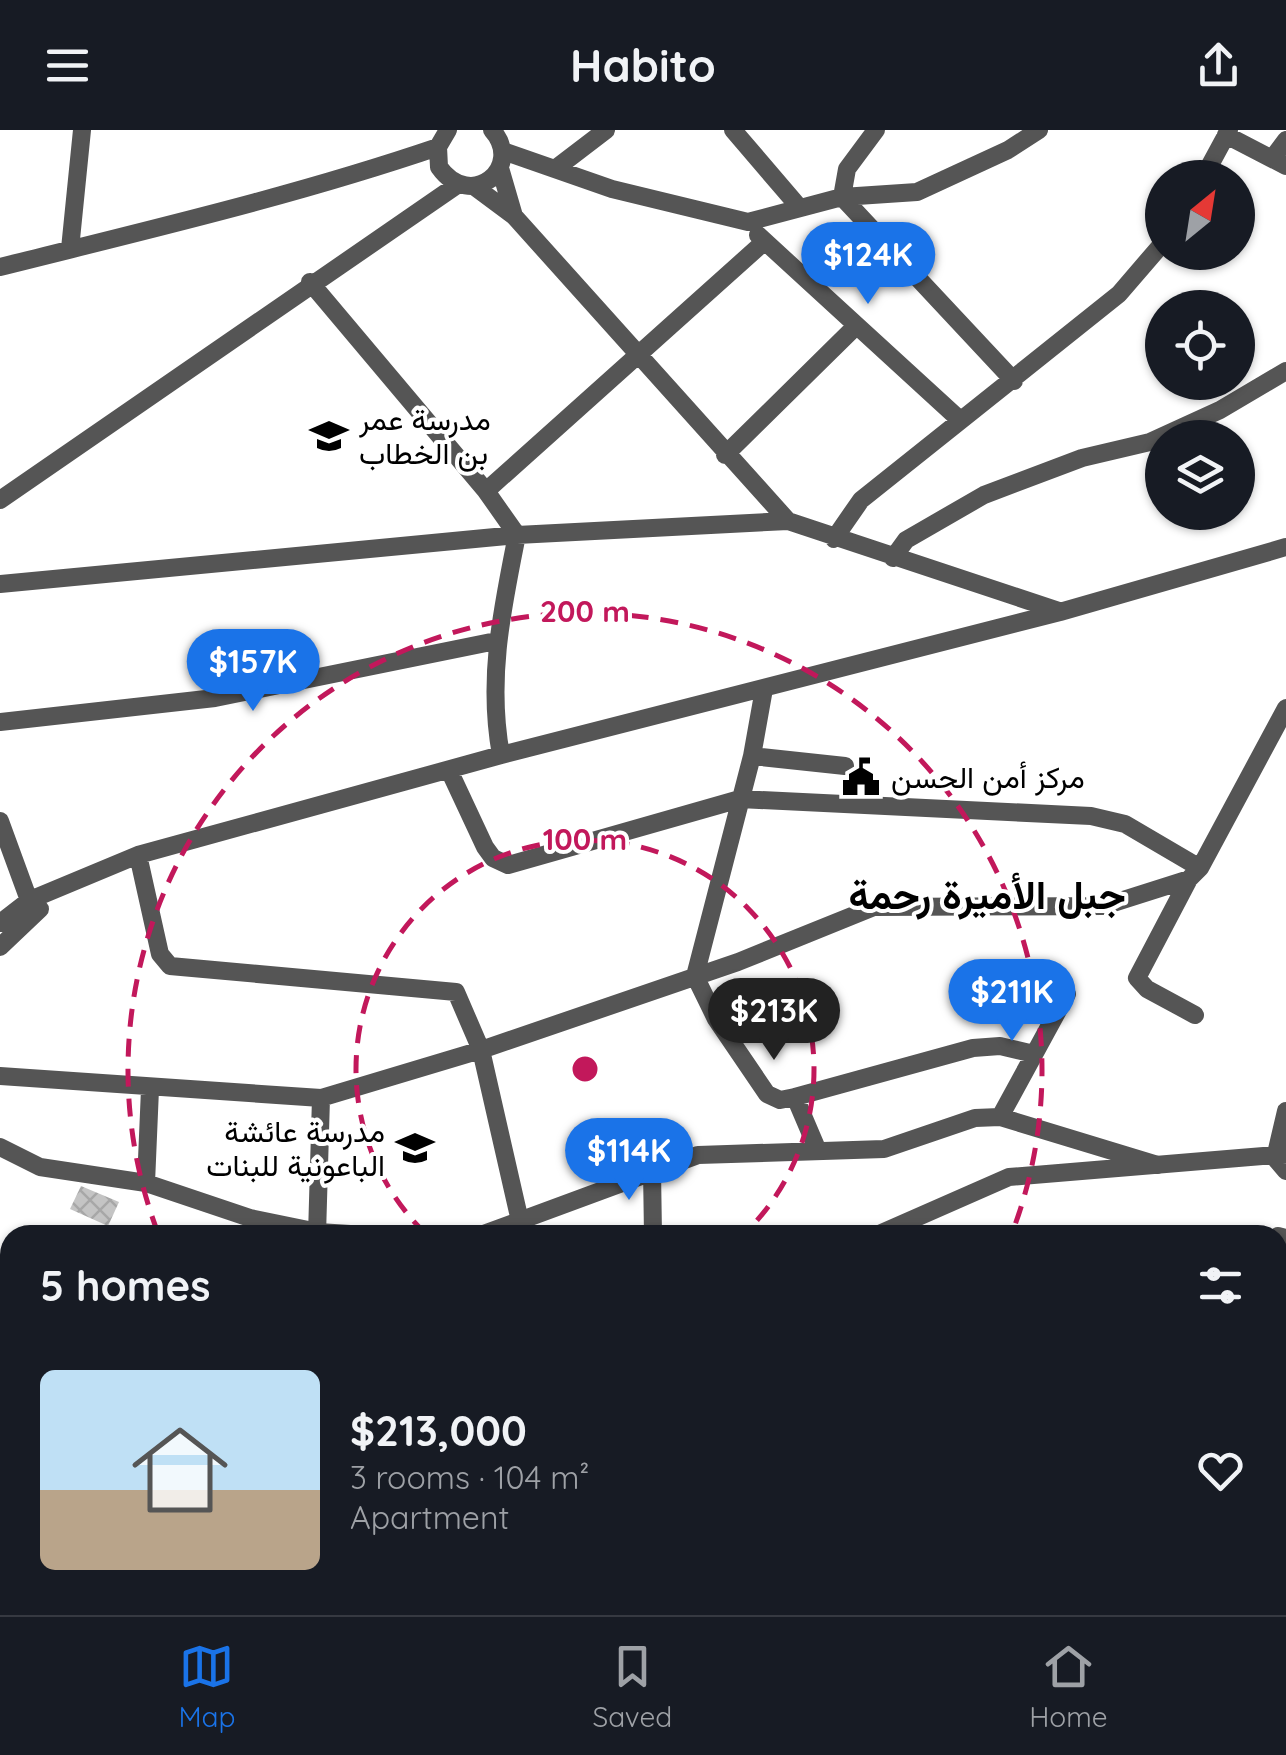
<!DOCTYPE html>
<html lang="en">
<head>
<meta charset="utf-8">
<style>
	body { margin:0; font-family:Quicksand,Vazirmatn,sans-serif; background:#20242c; color:#f1f3f6; height:100vh; display:flex; flex-direction:column; font-size:38px; white-space:nowrap }
	* { box-sizing:border-box; margin:0 }
	p { font-size:32px; color:#9ea1a6 }
	.icon { flex:none; width:55px; height:55px; fill:none; stroke:currentColor; stroke-width:2; stroke-linecap:round; stroke-linejoin:round }
	.map { position:relative; flex:1; overflow:hidden }
	.drawer { position:absolute; left:0px; top:1095px; width:1288px; height:390px; display:flex; flex-direction:column; background:#171b24; border-radius:30px 30px 0 0; box-shadow:0 2px 8px #0004 }
	.drawer>* { flex:none }
	.needle { width:65px; rotate:30deg }
	.controls { position:absolute; left:1145px; top:30px; display:grid; gap:20px }
	.controls a { display:grid; place-items:center; width:110px; height:110px; border-radius:50%; background:#171b24; box-shadow:0 2px 8px #0004; font-size:50px }
	.price { position:absolute; translate:-50% -85px; padding:0 22px; border-radius:35px; background:#1a73e8; color:#fff; font-size:32px; line-height:65px; filter:drop-shadow(0 2px 5px #0008) }
	.price::after { content:''; position:absolute; left:50%; top:60px; width:30px; height:22px; margin-left:-15px; background:inherit; clip-path:polygon(0 0,100% 0,50% 100%) }
	.price.on { background:#222; color:#fff }
	ul { padding:0; list-style:none }
	li { display:flex; align-items:center; gap:30px; height:250px; padding:0 40px }
	li span { display:grid; place-items:center; flex:none; width:280px; height:200px; border-radius:15px; color:#555 }
	li>.icon { margin-inline-start:auto }
	span .icon { width:120px; height:120px; fill:#fffc; stroke-width:1 }
	li b { font-size:42px }
	h2 { display:flex; justify-content:space-between; align-items:center; height:120px; padding:0 40px; font-size:42px }
	header { display:flex; justify-content:space-between; align-items:center; height:130px; padding:0 40px; background:#171b24; font-size:45px; font-weight:800 }
	.dock { display:flex; justify-content:space-around; align-items:center; height:140px; border-top:2px solid #363941; background:#171b24; font-size:28px; color:#9ea1a6 }
	.dock a { display:grid; justify-items:center; gap:5px }
	.dock .on { color:#1a73e8 }
	.map>svg:first-child { display:block }
	.building { fill:url(#building-cross-hatch) }
	.lines { fill:none; stroke-linecap:round; stroke-linejoin:round }
	.major-casing { stroke:#dbdbdb; stroke-width:28 }
	.minor { stroke:#555; stroke-width:18 }
	.major { stroke:#000; stroke-width:22 }
	.ring { fill:none; stroke:#c2185b; stroke-width:5; stroke-dasharray:18 12 }
	.labels { text-anchor:middle; dominant-baseline:central; stroke-width:8; stroke-linejoin:round; paint-order:stroke }
	.poi-label { font-size:30px; fill:#000; stroke:#fff; text-anchor:start }
	.district-label { font-size:40px; font-weight:bold; fill:#000; stroke:#fff }
	.centre { fill:#c2185b; stroke:#fff; stroke-width:5 }
	.ring-label { font-size:30px; text-anchor:middle; font-weight:bold; fill:#c2185b; stroke:#fff; stroke-width:8; stroke-linejoin:round; paint-order:stroke }
</style>
</head>
<body>
<header><svg class="icon" aria-label="menu" viewBox="0 0 24 24"><path d="M4 6h16M4 12h16M4 18h16"/></svg>Habito<svg class="icon" aria-label="share" viewBox="0 0 24 24"><path d="M12 15V3M7 8l5-5 5 5M5 13v7h14v-7"/></svg></header>
<div class="map">
<svg width="1286" height="1485" viewBox="0 0 1286 1485">
	<defs>
		<pattern id="building-cross-hatch" width="8" height="8" patternUnits="userSpaceOnUse" patternTransform="scale(2.5)"><rect width="8" height="8" fill="#c4c4c4"/><path d="M0 0l8 8M0 8l8-8" fill="none" stroke="#a7a7a7"/></pattern>
	</defs>
	<rect width="100%" height="100%" fill="#fff"/>
	<path class="building" d="M81,1056L119,1072L108,1096L70,1079Z"/>
	<g class="lines">
		<g class="major-casing">
			<path id="major" d="M1278,1309L1286,1297
				M1278,1346L1286,1334
				M1151,1485L1158,1475
				M1176,1485L1183,1475"/>
		</g>
		<path class="minor" d="M448,0L438,17L439,37C471,82 525,37 492,0
			M733,0L799,77
			M876,0L847,39L842,67L1014,251
			M1226,5L1286,36
			M503,21L612,59L748,92L842,67L917,62L1008,20L1039,0
			M1272,29L1286,10
			M500,38L514,86
			M555,39L606,0
			M1203,48L1229,0
			M475,57L514,86L788,391L1059,481
			M758,105L960,290
			M70,119L82,0
			M0,137C147,100 294,66 438,17
			M310,152L486,361L517,405C502,480 487,549 501,625
			M725,325L855,197
			M486,361L764,112
			M0,370L457,55
			M834,409L861,370L1119,164L1162,114
			M893,428L906,410L984,365L1082,328L1150,312L1220,280L1286,241
			M0,454L517,405L788,391
			M764,559L752,626L695,846L716,889L767,964L780,970L795,967L818,1021
			M0,592L215,568L496,511
			M752,626L845,636
			M449,640L485,717L493,728L508,735L740,669L1091,686L1125,694L1200,738
			M0,691L34,784
			M138,725L160,824L170,836L456,862L481,920L520,1091
			M1189,749L1137,848L1147,859L1195,885
			M0,793L30,770L138,725L501,625L1060,482L1286,417
			M0,817L40,779
			M0,946L321,968L481,920L738,832L874,777L1104,776L1189,749L1200,738L1286,578
			M795,967L973,918L1000,916L1034,924
			M1286,981L1275,1028L1286,1041
			M1000,987L1067,864
			M0,1017L40,1037L146,1053L250,1088L318,1102L366,1105
			M652,1040L653,1105
			M146,1053L150,959
			M317,1105L321,968
			M481,1105L698,1025L884,1019L975,988L1000,987L1158,1035
			M877,1105L1009,1047L1286,1024
			M1278,1106L1286,1108
			M1278,1161L1286,1157
			M0,1210L10,1212
			M0,1313L10,1315
			M529,1484L537,1485
			M65,1485L67,1475
			M243,1485L244,1475
			M700,1485L712,1475
			M915,1485L923,1475"/>
		<use href="#major" class="major"/>
	</g>
	<g class="ring">
		<path d="M426 1104A229 229 0 1 1 744 1104"/>
		<path d="M158 1103A457 457 0 1 1 1012 1103"/>
	</g>
	<defs>
		<g id="school-bare" transform="scale(3)"><path d="M0-5L7-2L0 1L-7-2ZM-4 1L0 2.5L4 1V4Q0 6-4 4Z" fill="#000" stroke="#fff" stroke-width="2.5" paint-order="stroke"/></g>
		<g id="civic-bare" transform="scale(3)"><path d="M-.6-6.5H3V-4.5H.6V-3L4-1V1h2V6H-6V1h2V-1L-.6-3ZM-1.2 2.5V6h2.4V2.5Z" fill="#000" stroke="#fff" stroke-width="2.5" paint-order="stroke"/></g>
	</defs>
	<g fill-rule="evenodd">
		<use href="#school-bare" x="329" y="306"/>
		<use href="#civic-bare" x="861" y="647"/>
		<use href="#school-bare" x="415" y="1018"/>
	</g>
	<g class="labels">
		<g class="poi-label">
			<text x="359" y="289">مدرسة عمر<tspan x="359" dy="34">بن الخطاب</tspan></text>
			<text x="891" y="647">مركز أمن الحسن</text>
			<text x="385" y="1001" text-anchor="end">مدرسة عائشة<tspan x="385" dy="34">الباعونية للبنات</tspan></text>
		</g>
		<g class="district-label">
			<text x="987" y="764">جبل الأميرة رحمة</text>
		</g>
	</g>
	<circle cx="585" cy="939" r="15" class="centre"/>
	<g class="ring-label">
		<text x="585" y="492">200 m</text>
		<text x="585" y="720">100 m</text>
	</g>
</svg>
<div class="controls">
<a><svg class="needle" viewBox="-14 -14 28 28"><path d="M0-13l5 13h-10z" fill="#e53935"/><path d="M0 13l5-13h-10z" fill="#9ea1a6"/></svg></a>
<a><svg class="icon" aria-label="locate" viewBox="0 0 24 24"><circle cx="12" cy="12" r="6"/><path d="M12 2v4M12 18v4M2 12h4M18 12h4"/></svg></a>
<a><svg class="icon" aria-label="layers" viewBox="0 0 24 24"><path d="M12 4l9 5-9 5-9-5zM3 14l9 5 9-5"/></svg></a>
</div>
<b class="price" style="left:868px;top:177px">$124K</b>
<b class="price" style="left:253px;top:584px">$157K</b>
<b class="price" style="left:1012px;top:914px">$211K</b>
<b class="price on" style="left:774px;top:933px">$213K</b>
<b class="price" style="left:629px;top:1073px">$114K</b>
<section class="drawer">
<h2>5 homes<svg class="icon" aria-label="filters" viewBox="0 0 24 24"><path d="M4 7h16M4 17h16"/><circle cx="9" cy="7" r="2"/><circle cx="15" cy="17" r="2"/></svg></h2>
<ul>
<li><span style="background:linear-gradient(#bfe0f5 60%,#b9a48a 0)"><svg class="icon" aria-label="home" viewBox="0 0 24 24"><path d="M3 11l9-7 9 7M6 9v11h12V9"/></svg></span><div><b>$213,000</b><p>3 rooms · 104 m²</p><p>Apartment</p></div><svg class="icon" aria-label="heart" viewBox="0 0 24 24"><path d="M12 20l-8-8c-3-5 5-10 8-4 3-6 11-1 8 4z"/></svg></li>
</ul>
</section>
</div>
<nav class="dock">
<a class="on"><svg class="icon" aria-label="map" viewBox="0 0 24 24"><path d="M3 6l6-2 6 2 6-2v14l-6 2-6-2-6 2zM9 4v14M15 6v14"/></svg>Map</a>
<a><svg class="icon" aria-label="saved" viewBox="0 0 24 24"><path d="M7 4h10v16l-5-4-5 4z"/></svg>Saved</a>
<a><svg class="icon" aria-label="home" viewBox="0 0 24 24"><path d="M3 11l9-7 9 7M6 9v11h12V9"/></svg>Home</a>
</nav>
</body>
</html>
